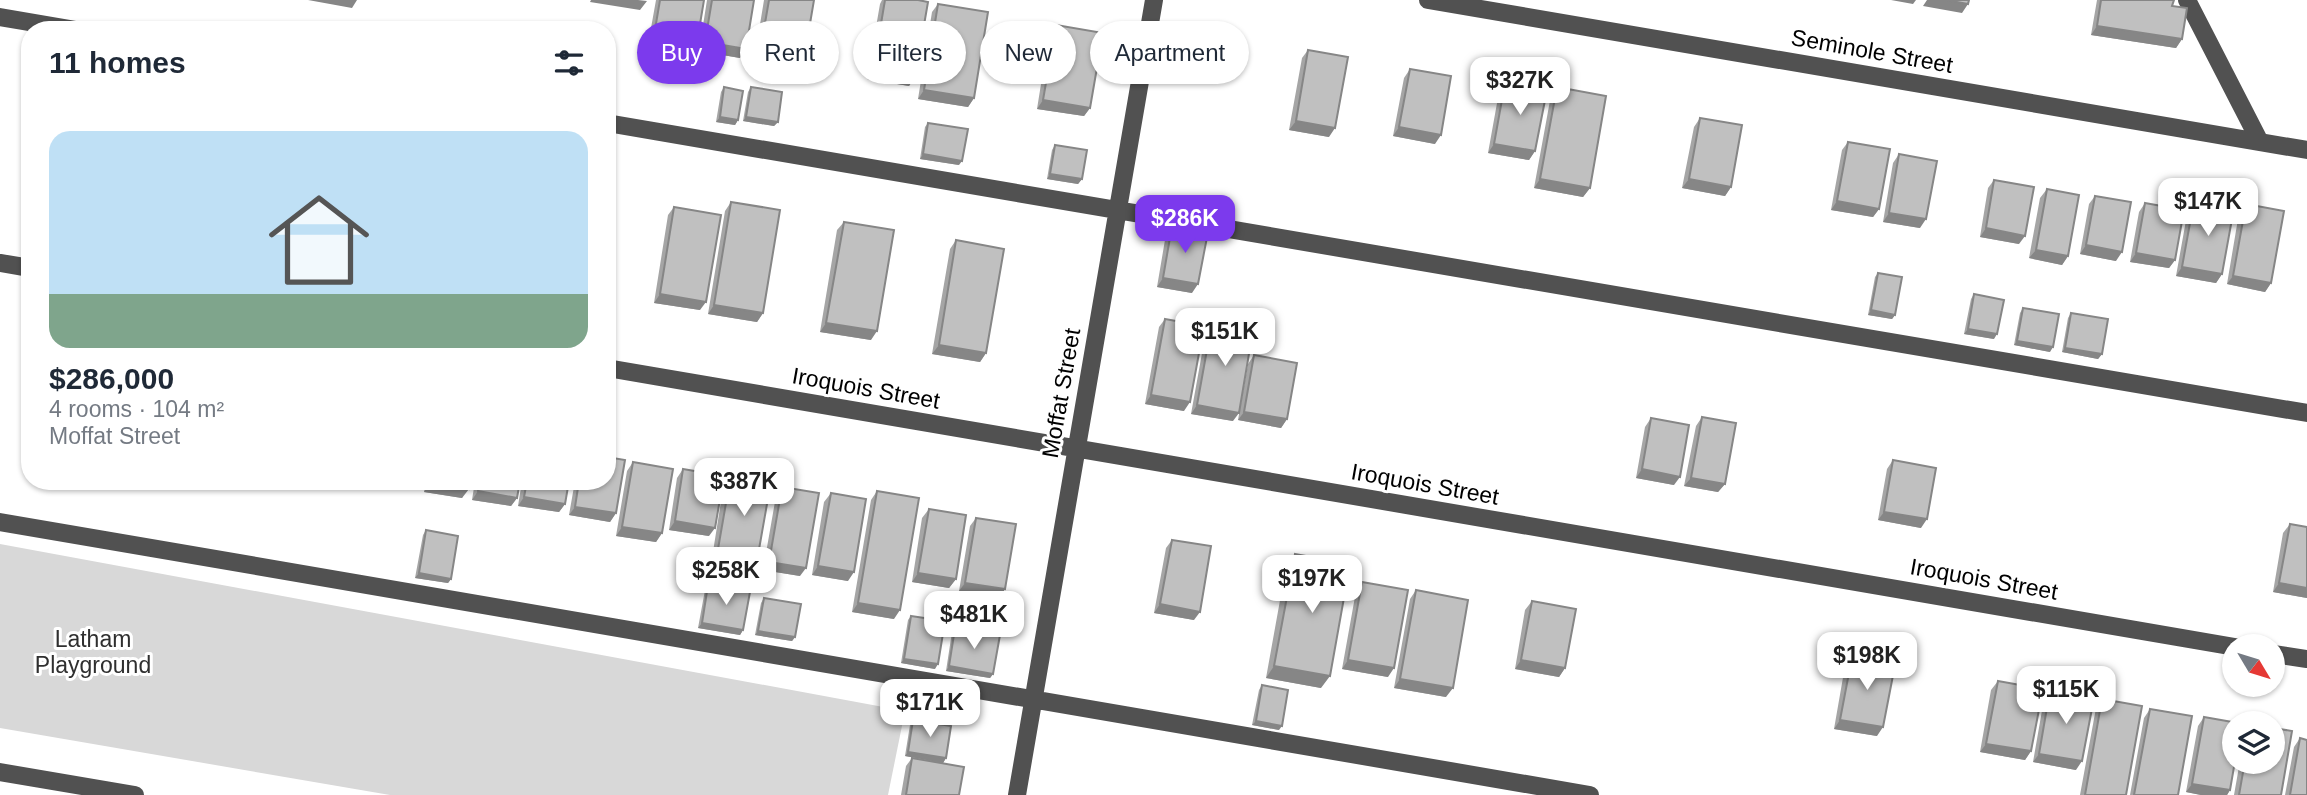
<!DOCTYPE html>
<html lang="en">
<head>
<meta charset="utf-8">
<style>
	body { margin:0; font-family:Helvetica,sans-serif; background:#f6f6f7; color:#1f2937; height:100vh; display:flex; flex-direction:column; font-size:26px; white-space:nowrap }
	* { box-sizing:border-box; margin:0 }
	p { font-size:23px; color:#747a83 }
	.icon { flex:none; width:38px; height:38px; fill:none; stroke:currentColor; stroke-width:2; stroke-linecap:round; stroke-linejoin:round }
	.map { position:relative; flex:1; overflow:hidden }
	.sheet { position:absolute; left:21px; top:21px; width:595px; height:469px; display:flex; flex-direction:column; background:#fff; border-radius:28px; box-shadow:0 2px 5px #0004 }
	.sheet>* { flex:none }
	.top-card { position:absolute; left:637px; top:21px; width:665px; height:63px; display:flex; gap:14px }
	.needle { width:46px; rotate:128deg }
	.tools { position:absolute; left:2222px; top:634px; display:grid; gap:14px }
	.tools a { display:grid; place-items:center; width:63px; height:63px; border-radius:50%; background:#fff; box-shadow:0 2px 5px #0004; font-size:35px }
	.price { position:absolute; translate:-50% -60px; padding:0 16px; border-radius:14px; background:#fff; color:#222; font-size:23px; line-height:46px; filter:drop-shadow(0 2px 4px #0008) }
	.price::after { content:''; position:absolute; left:50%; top:42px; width:21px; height:16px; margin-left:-10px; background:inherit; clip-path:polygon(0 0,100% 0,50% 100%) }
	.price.on { background:#7c3aed; color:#fff }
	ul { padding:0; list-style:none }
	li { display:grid; align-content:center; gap:14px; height:371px; padding:0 28px }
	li+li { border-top:2px solid #e0e1e3 }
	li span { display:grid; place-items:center; height:217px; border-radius:21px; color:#555 }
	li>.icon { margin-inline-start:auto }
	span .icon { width:126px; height:126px; fill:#fffc; stroke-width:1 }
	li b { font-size:30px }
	h2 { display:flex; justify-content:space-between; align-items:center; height:84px; padding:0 28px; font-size:30px }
	.pill { padding:0 24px; border-radius:32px; background:#fff; box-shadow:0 2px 5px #0004; font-size:24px; line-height:63px }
	.pill.on { background:#7c3aed; color:#fff }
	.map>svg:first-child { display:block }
	.green { fill:#d8d8d8 }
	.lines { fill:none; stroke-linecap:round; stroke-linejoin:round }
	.minor { stroke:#515151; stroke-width:18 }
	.wall { fill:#a5a5a5 }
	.shaded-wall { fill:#868686 }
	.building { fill:#c0c0c0; stroke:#868686; stroke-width:2 }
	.labels { text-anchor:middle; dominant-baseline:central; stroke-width:6; stroke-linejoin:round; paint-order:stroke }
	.street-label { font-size:23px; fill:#000; stroke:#fff }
	.park-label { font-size:23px; fill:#2f2f2f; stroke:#fff }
</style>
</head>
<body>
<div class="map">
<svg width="2307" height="795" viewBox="0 0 2307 795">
	<rect width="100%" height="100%" fill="#fff"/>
	<path class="green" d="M0,544L905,711L888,795H390L0,728Z"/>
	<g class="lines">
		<path class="minor" d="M1428,0L2307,150
			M2187,0L2260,142
			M0,17L76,30
			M607,123L2307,413
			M0,263L30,268
			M607,368L2235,647
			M0,522L1590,795
			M2273,654L2307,659
			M0,772L135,795
			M1017,795L1154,0"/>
	</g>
	<path class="wall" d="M656,0H704L689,63L646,56Z
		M707,0H754L740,58L699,51Z
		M764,0H814L804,59L798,68L754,61Z
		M882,0H918L915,77L909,86L867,79L880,4Z
		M2097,0H2174L2172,6L2182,39L2176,48L2091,35Z
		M938,4L974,98L968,107L918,99L932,12Z
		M1056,25L1090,108L1084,116L1037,109L1049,34Z
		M1308,50L1329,137L1289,130L1302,58Z
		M1410,69L1435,144L1393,136L1404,78Z
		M1505,83L1535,151L1529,160L1488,153L1499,92Z
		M724,87L738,120L735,125L716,122L721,92Z
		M751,87L778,122L774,126L743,121L748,92Z
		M1557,87L1590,188L1583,197L1534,188L1551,95Z
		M1700,118L1731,187L1725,196L1682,188L1694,127Z
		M928,123L959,165L920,159L925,127Z
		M1848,142L1879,209L1873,217L1831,210L1842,150Z
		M1055,145L1082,179L1078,184L1047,179L1052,150Z
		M1899,154L1920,228L1883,222L1893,163Z
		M1994,180L2019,244L1980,237L1988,188Z
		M2047,189L2068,256L2062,265L2029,258L2040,198Z
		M2095,196L2116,261L2080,254L2089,204Z
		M2194,201L2222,274L2216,283L2176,276L2188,209Z
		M731,202L763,313L757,322L708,314L725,211Z
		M2145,203L2175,260L2169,268L2130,262L2139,212Z
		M2246,204L2271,283L2265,292L2227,284L2239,213Z
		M674,207L700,310L654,303L668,215Z
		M844,222L871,340L820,332L837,230Z
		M1172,226L1192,293L1157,287L1166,234Z
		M956,240L986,353L980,362L932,354L950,249Z
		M1878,273L1895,315L1892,319L1868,315L1875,277Z
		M1974,294L1994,339L1964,334L1971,299Z
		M2023,308L2050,352L2014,345L2020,313Z
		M2071,313L2102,354L2098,359L2062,352L2068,318Z
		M1165,319L1184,411L1145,404L1159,327Z
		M1212,322L1233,421L1191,414L1206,331Z
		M1254,355L1287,419L1281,428L1238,420L1248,364Z
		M1702,417L1725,484L1718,492L1684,486L1696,426Z
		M1651,418L1674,485L1636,478L1645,427Z
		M1893,460L1921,528L1878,520L1887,469Z
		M633,462L662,533L656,542L616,536L627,471Z
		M683,469L709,536L669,530L677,478Z
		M730,480L752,564L712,558L723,489Z
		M426,481H470L462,498L424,492Z
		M475,481H520L517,498L511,506L472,500Z
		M522,481H569L565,504L559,512L518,506Z
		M575,481H607L616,513L610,522L569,515Z
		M782,487L800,576L763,570L776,496Z
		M877,491L894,619L852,612L871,500Z
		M831,493L848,581L812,575L824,502Z
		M929,509L956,579L949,588L912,582L922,518Z
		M976,518L1005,589L999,598L959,591L970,526Z
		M2290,524L2307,598L2273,592L2283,533Z
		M426,530L451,579L448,583L415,578L423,535Z
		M1172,540L1194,620L1154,613L1166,548Z
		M1295,554L1321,688L1266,678L1286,567Z
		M1362,582L1388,677L1342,669L1356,591Z
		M708,585L743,630L740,635L698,628L705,590Z
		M1416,590L1446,697L1394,688L1410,599Z
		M764,598L795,637L792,641L755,635L761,603Z
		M1532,601L1565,668L1559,677L1515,669L1525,610Z
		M911,616L935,669L901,663L908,620Z
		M955,628L993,674L990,678L946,671L952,632Z
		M1852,657L1877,736L1834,729L1845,666Z
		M1998,681L2031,751L2025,760L1980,752L1991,690Z
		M1262,685L1279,730L1252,725L1259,690Z
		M2050,690L2076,770L2033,762L2044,699Z
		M2102,699L2126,795H2080L2096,708Z
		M2150,709L2178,795H2130L2144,718Z
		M2204,717L2230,790L2227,795H2201L2186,792L2198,726Z
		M913,720L946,758L943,763L905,756L910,725Z
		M2300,738L2307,795H2285L2294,747Z
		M912,758L959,795H901L906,766Z
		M2240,761H2273L2281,795H2234Z"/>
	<path class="shaded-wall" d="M308,0H357L352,8Z
		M591,0H638L647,1L640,10L590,2Z
		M1891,0H1916L1913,4Z
		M1927,0H1946L1968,4L1962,13L1923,6Z
		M2097,26L2182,39L2176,48L2091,35Z
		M705,42L746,49L740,58L699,51Z
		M652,47L695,54L689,63L646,56Z
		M760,52L804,59L798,68L754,61Z
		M873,71L915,77L909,86L867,79Z
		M924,90L974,98L968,107L918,99Z
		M1043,100L1090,108L1084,116L1037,109Z
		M720,117L738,120L735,125L716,122Z
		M746,117L778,122L774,126L743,121Z
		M1296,121L1335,128L1329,137L1289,130Z
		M1399,127L1441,135L1435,144L1393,136Z
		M1494,144L1535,151L1529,160L1488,153Z
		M923,154L962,161L959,165L920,159Z
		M1050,174L1082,179L1078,184L1047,179Z
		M1540,179L1590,188L1583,197L1534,188Z
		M1689,179L1731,187L1725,196L1682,188Z
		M1837,201L1879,209L1873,217L1831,210Z
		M1889,213L1926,219L1920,228L1883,222Z
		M1986,228L2025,236L2019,244L1980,237Z
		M2086,245L2122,252L2116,261L2080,254Z
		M2036,250L2068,256L2062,265L2029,258Z
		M2136,253L2175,260L2169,268L2130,262Z
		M2182,267L2222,274L2216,283L2176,276Z
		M2233,276L2271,283L2265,292L2227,284Z
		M1163,278L1198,284L1192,293L1157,287Z
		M660,294L706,302L700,310L654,303Z
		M714,305L763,313L757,322L708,314Z
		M1871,310L1895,315L1892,319L1868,315Z
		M826,323L877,331L871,340L820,332Z
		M1968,329L1997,334L1994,339L1964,334Z
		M2017,341L2053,347L2050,352L2014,345Z
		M939,345L986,353L980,362L932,354Z
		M2065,348L2102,354L2098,359L2062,352Z
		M1151,395L1190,402L1184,411L1145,404Z
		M1197,405L1239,413L1233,421L1191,414Z
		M1244,412L1287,419L1281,428L1238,420Z
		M1642,469L1680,477L1674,485L1636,478Z
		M1691,478L1725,484L1718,492L1684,486Z
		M376,481H418L412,489L375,483Z
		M430,483L469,489L462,498L424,492Z
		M478,491L517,498L511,506L472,500Z
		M524,497L565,504L559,512L518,506Z
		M575,507L616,513L610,522L569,515Z
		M1884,512L1927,519L1921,528L1878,520Z
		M675,521L715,528L709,536L669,530Z
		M622,527L662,533L656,542L616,536Z
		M718,549L758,555L752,564L712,558Z
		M769,562L806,568L800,576L763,570Z
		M818,566L854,572L848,581L812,575Z
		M419,573L451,579L448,583L415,578Z
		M918,573L956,579L949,588L912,582Z
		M965,583L1005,589L999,598L959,591Z
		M2279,583L2307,588V598L2273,592Z
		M858,603L900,610L894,619L852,612Z
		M1160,604L1200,612L1194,620L1154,613Z
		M702,623L743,630L740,635L698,628Z
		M758,631L795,637L792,641L755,635Z
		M904,659L938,664L935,669L901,663Z
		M1348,660L1394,668L1388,677L1342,669Z
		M1521,660L1565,668L1559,677L1515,669Z
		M949,666L993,674L990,678L946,671Z
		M1274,666L1330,676L1321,688L1266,678Z
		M1400,679L1453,688L1446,697L1394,688Z
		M1840,720L1883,727L1877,736L1834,729Z
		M1256,721L1282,726L1279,730L1252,725Z
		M1986,744L2031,751L2025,760L1980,752Z
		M908,752L946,758L943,763L905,756Z
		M2039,754L2082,761L2076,770L2033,762Z
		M2192,784L2230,790L2227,795H2201L2186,792Z"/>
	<path class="building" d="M660,0H704L695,54L652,47Z
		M712,0H754L746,49L705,42Z
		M769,0H814L804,59L760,52Z
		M885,0H918L928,2L915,77L873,71Z
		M1946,0H1969L1968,4Z
		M2101,0H2174L2172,6L2187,8L2182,39L2097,26Z
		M938,4L988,12L974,98L924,90Z
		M1056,25L1103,33L1090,108L1043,100Z
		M1308,50L1348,57L1335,128L1296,121Z
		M607,59L614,60L608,99H607Z
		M1410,69L1451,76L1441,135L1399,127Z
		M1505,83L1547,90L1535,151L1494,144Z
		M724,87L743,91L738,120L720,117Z
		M751,87L782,92L778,122L746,117Z
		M1557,87L1606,96L1590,188L1540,179Z
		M1700,118L1742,125L1731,187L1689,179Z
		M928,123L968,129L962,161L923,154Z
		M1848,142L1890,149L1879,209L1837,201Z
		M1055,145L1087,150L1082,179L1050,174Z
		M1899,154L1937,161L1926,219L1889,213Z
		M1994,180L2034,187L2025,236L1986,228Z
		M2047,189L2079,195L2068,256L2036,250Z
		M2095,196L2131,202L2122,252L2086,245Z
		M2194,201L2234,208L2222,274L2182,267Z
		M731,202L780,210L763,313L714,305Z
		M2145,203L2184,210L2175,260L2136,253Z
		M2246,204L2284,211L2271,283L2233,276Z
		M674,207L721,215L706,302L660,294Z
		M844,222L894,230L877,331L826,323Z
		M1172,226L1208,232L1198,284L1163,278Z
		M956,240L1004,249L986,353L939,345Z
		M1878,273L1902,277L1895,315L1871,310Z
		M1974,294L2004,300L1997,334L1968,329Z
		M2023,308L2059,314L2053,347L2017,341Z
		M2071,313L2108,319L2102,354L2065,348Z
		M1165,319L1204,326L1190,402L1151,395Z
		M1212,322L1253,330L1239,413L1197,405Z
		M1254,355L1297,363L1287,419L1244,412Z
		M1702,417L1736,423L1725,484L1691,478Z
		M1651,418L1689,425L1680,477L1642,469Z
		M607,457L625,460L616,513L575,507L579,481H607Z
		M1893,460L1936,468L1927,519L1884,512Z
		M633,462L673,469L662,533L622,527Z
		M683,469L724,476L715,528L675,521Z
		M730,480L770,487L758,555L718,549Z
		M431,481H470L469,489L430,483Z
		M479,481H520L517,498L478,491Z
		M527,481H569L565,504L524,497Z
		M782,487L819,493L806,568L769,562Z
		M877,491L919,498L900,610L858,603Z
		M831,493L866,499L854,572L818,566Z
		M929,509L966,515L956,579L918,573Z
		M976,518L1016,524L1005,589L965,583Z
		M2290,524L2307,527V588L2279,583Z
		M426,530L458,536L451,579L419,573Z
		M1172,540L1211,546L1200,612L1160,604Z
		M1295,554L1350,564L1330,676L1274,666Z
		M1362,582L1408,590L1394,668L1348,660Z
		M708,585L750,592L743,630L702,623Z
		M1416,590L1468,600L1453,688L1400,679Z
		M764,598L801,604L795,637L758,631Z
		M1532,601L1576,609L1565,668L1521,660Z
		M911,616L945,621L938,664L904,659Z
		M955,628L1000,635L993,674L949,666Z
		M1852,657L1895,665L1883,727L1840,720Z
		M1998,681L2043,689L2031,751L1986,744Z
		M1262,685L1288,690L1282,726L1256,721Z
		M2050,690L2094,698L2082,761L2039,754Z
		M2102,699L2142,706L2126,795H2085Z
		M2150,709L2192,716L2178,795H2134Z
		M2204,717L2238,723H2235V761L2230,790L2192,784Z
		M913,720L951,726L946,758L908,752Z
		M2273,728L2292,731L2281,795H2239L2245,761H2273Z
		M2300,738L2307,740V795H2290Z
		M912,758L964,767L959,795H906Z"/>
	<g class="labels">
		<g class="street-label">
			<text transform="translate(1872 51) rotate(10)">Seminole Street</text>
			<text transform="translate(866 388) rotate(10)">Iroquois Street</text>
			<text transform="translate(1061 393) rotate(-80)">Moffat Street</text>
			<text transform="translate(1425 484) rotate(10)">Iroquois Street</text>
			<text transform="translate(1984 579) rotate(10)">Iroquois Street</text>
		</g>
		<g class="park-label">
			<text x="93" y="639">Latham<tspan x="93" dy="26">Playground</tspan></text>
		</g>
	</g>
</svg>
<div class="tools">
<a><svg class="needle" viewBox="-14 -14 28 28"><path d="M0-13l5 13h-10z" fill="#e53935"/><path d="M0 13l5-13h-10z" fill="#747a83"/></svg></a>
<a><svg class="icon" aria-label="layers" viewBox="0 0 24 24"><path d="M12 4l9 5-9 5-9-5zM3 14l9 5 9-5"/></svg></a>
</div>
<b class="price" style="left:1520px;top:117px">$327K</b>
<b class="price" style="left:2208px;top:238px">$147K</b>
<b class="price on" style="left:1185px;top:255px">$286K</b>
<b class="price" style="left:1225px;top:368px">$151K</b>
<b class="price" style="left:744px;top:518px">$387K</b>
<b class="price" style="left:726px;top:607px">$258K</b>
<b class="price" style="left:1312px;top:615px">$197K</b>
<b class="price" style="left:974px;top:651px">$481K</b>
<b class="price" style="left:1867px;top:692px">$198K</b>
<b class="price" style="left:2066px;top:726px">$115K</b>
<b class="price" style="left:930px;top:739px">$171K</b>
<div class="top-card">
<a class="pill on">Buy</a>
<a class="pill">Rent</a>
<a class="pill">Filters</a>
<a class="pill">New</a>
<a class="pill">Apartment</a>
</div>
<section class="sheet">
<h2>11 homes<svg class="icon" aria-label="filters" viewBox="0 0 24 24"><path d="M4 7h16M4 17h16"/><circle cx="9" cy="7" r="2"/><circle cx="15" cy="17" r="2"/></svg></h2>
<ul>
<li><span style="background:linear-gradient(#bfe0f5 75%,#7fa58c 0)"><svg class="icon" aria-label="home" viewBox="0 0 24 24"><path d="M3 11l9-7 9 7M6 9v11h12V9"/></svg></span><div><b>$286,000</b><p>4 rooms · 104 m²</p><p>Moffat Street</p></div></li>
</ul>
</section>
</div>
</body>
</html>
